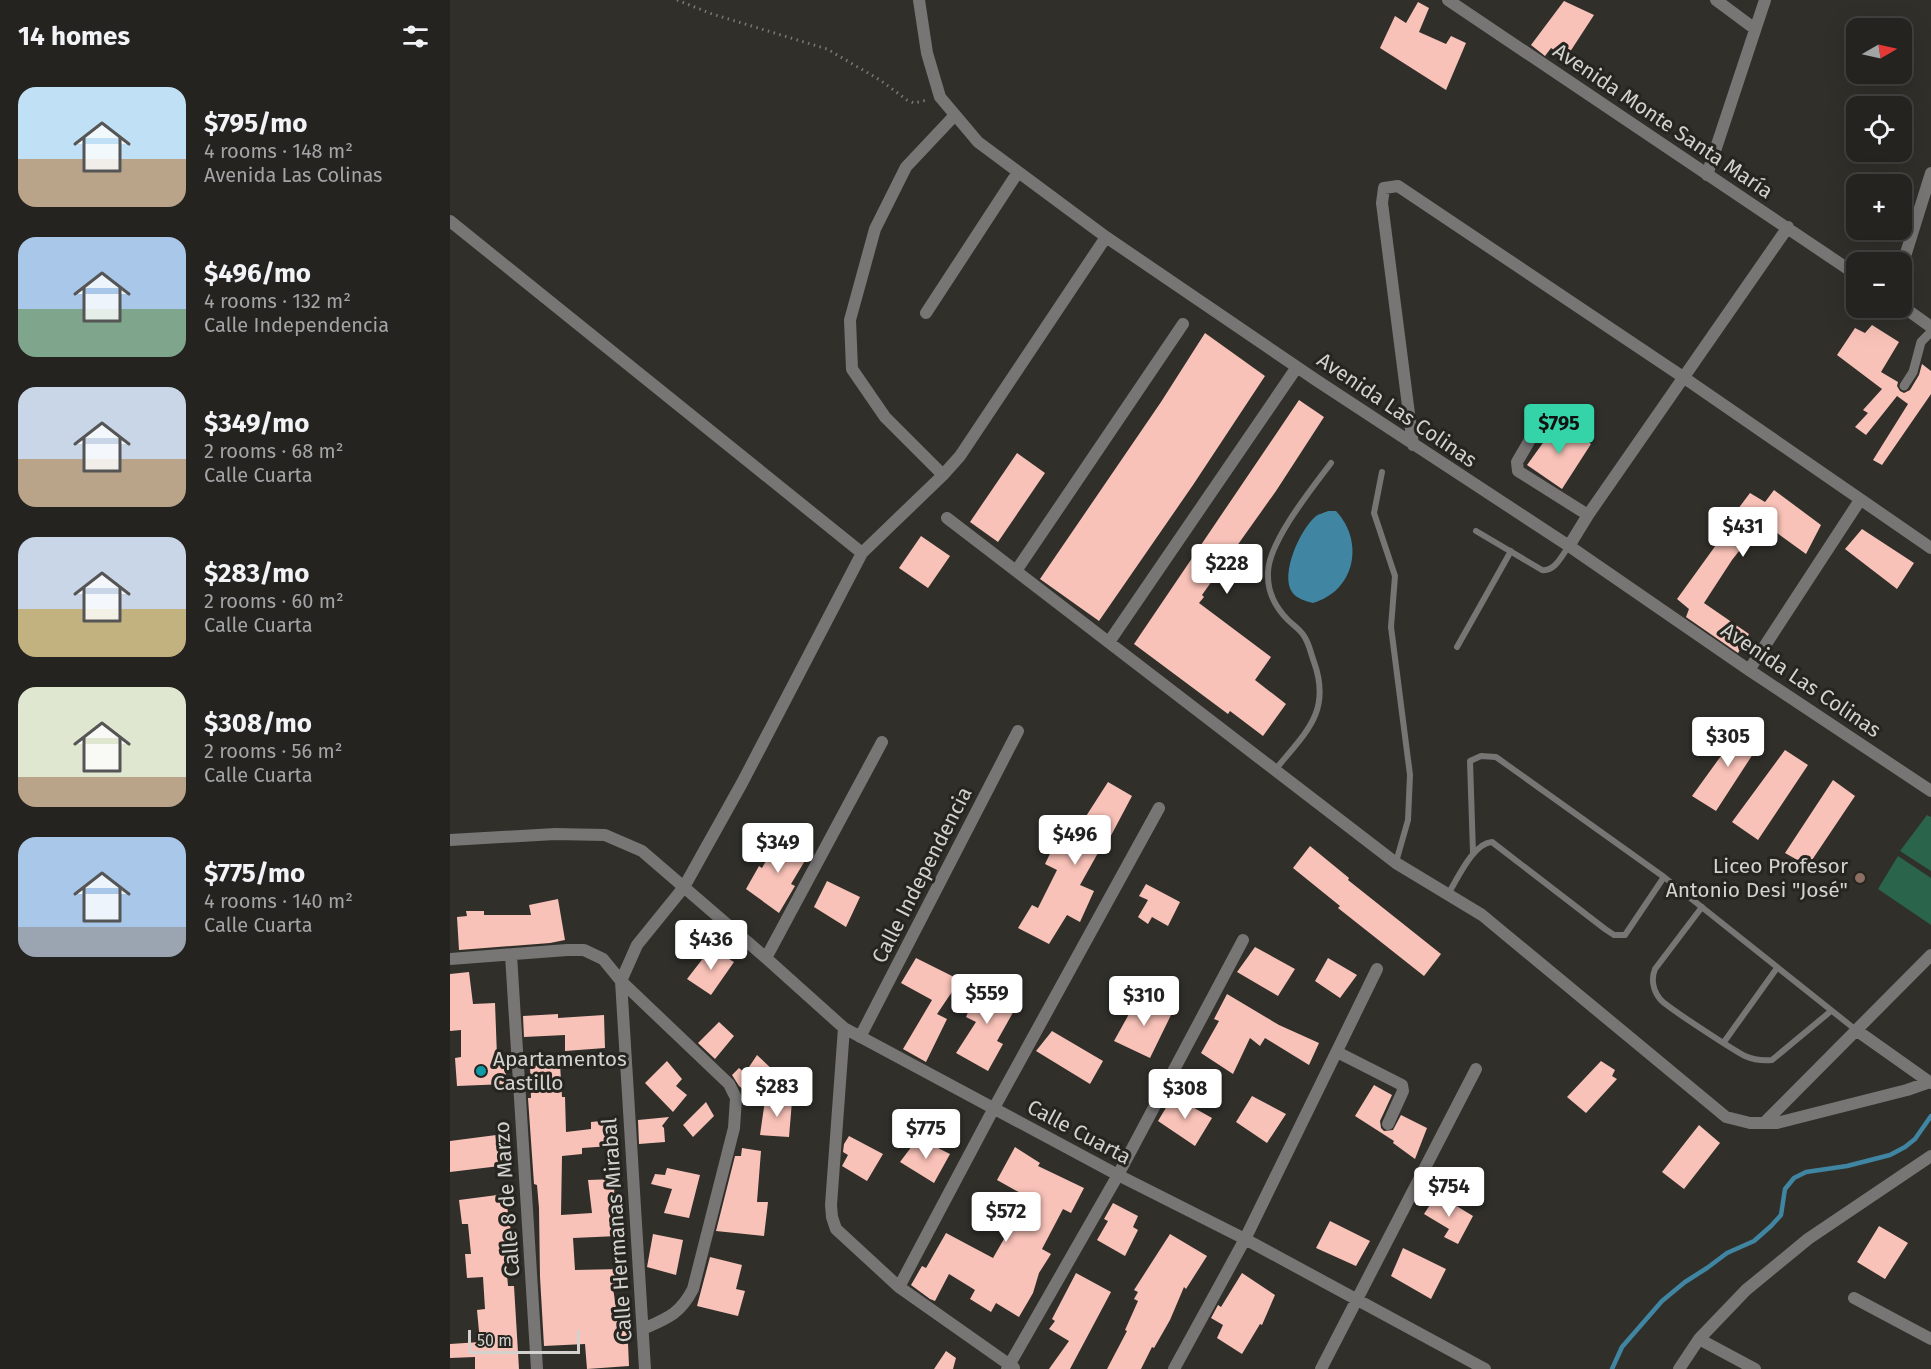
<!DOCTYPE html>
<html lang="en">
<head>
<meta charset="utf-8">
<style>
	body { margin:0; font-family:"Fira Sans",sans-serif; background:#2c2b29; color:#f1f3f6; height:100vh; display:flex; flex-direction:column; font-size:22px; white-space:nowrap }
	* { box-sizing:border-box; margin:0 }
	p { font-size:20px; color:#a3a4a5 }
	.icon { flex:none; width:33px; height:33px; fill:none; stroke:currentColor; stroke-width:2; stroke-linecap:round; stroke-linejoin:round }
	.map { position:relative; flex:1; overflow:hidden }
	.side { display:flex; flex-direction:column; background:#242320; width:450px }
	.side>* { flex:none }
	.needle { width:39px; rotate:81deg }
	.tools { position:absolute; left:1396px; top:18px; display:grid; gap:12px }
	.tools a { display:grid; place-items:center; width:66px; height:66px; border-radius:12px; background:#242320; box-shadow:0 6px 24px #0002,0 0 0 2px #41403e; font-size:30px }
	.scale { position:absolute; left:18px; bottom:15px; width:112px; box-sizing:border-box; padding-left:6px; border:3px solid #d3d2cf; border-top:0; font-size:16px; line-height:21px; white-space:nowrap; color:#d3d2cf; -webkit-text-stroke:4px #262520; paint-order:stroke }
	.price { position:absolute; translate:-50% -51px; padding:0 14px; border-radius:6px; background:#fff; color:#222; font-size:20px; line-height:39px; filter:drop-shadow(0 2px 3px #0008) }
	.price::after { content:''; position:absolute; left:50%; top:36px; width:18px; height:14px; margin-left:-9px; background:inherit; clip-path:polygon(0 0,100% 0,50% 100%) }
	.price.active { background:#34d4a8; color:#111 }
	ul { padding:0; list-style:none }
	li { display:flex; align-items:center; gap:18px; height:150px; padding:0 18px }
	li span { display:grid; place-items:center; flex:none; width:168px; height:120px; border-radius:18px; color:#555 }
	li>.icon { margin-inline-start:auto }
	span .icon { width:72px; height:72px; fill:#fffc; stroke-width:1 }
	li b { font-size:26px }
	h2 { display:flex; justify-content:space-between; align-items:center; height:72px; padding:0 18px; font-size:26px }
	main { display:flex; flex:1; min-height:0 }
	.map>svg:first-child { display:block }
	.green { fill:#29644b }
	.water { fill:#4086a2 }
	.lines { fill:none; stroke-linecap:round; stroke-linejoin:round }
	.stream { stroke:#4086a2; stroke-width:4.5 }
	.building { fill:#f9c2b8 }
	.path { stroke:#7a7975; stroke-width:3; stroke-dasharray:1.5 4.5; stroke-linecap:butt }
	.service { stroke:#787575; stroke-width:6 }
	.pedestrian { stroke:#787575; stroke-width:9 }
	.minor { stroke:#787575; stroke-width:12 }
	.education-dot { fill:#8d6e63; stroke:#262520; stroke-width:2 }
	.culture-dot { fill:#0f9aa8; stroke:#262520; stroke-width:2 }
	.labels { text-anchor:middle; dominant-baseline:central; stroke-width:6; stroke-linejoin:round; paint-order:stroke }
	.street-label { font-size:21px; fill:#d3d2cf; stroke:#262520 }
	.poi-label { font-size:21px; fill:#d3d2cf; stroke:#262520; text-anchor:end }
</style>
</head>
<body>
<main>
<section class="side">
<h2>14 homes<svg class="icon" aria-label="filters" viewBox="0 0 24 24"><path d="M4 7h16M4 17h16"/><circle cx="9" cy="7" r="2"/><circle cx="15" cy="17" r="2"/></svg></h2>
<ul>
<li><span style="background:linear-gradient(#bfe0f5 60%,#b9a48a 0)"><svg class="icon" aria-label="home" viewBox="0 0 24 24"><path d="M3 11l9-7 9 7M6 9v11h12V9"/></svg></span><div><b>$795/mo</b><p>4 rooms · 148 m²</p><p>Avenida Las Colinas</p></div></li>
<li><span style="background:linear-gradient(#a9c7e8 60%,#7fa58c 0)"><svg class="icon" aria-label="home" viewBox="0 0 24 24"><path d="M3 11l9-7 9 7M6 9v11h12V9"/></svg></span><div><b>$496/mo</b><p>4 rooms · 132 m²</p><p>Calle Independencia</p></div></li>
<li><span style="background:linear-gradient(#c9d6e8 60%,#b9a48a 0)"><svg class="icon" aria-label="home" viewBox="0 0 24 24"><path d="M3 11l9-7 9 7M6 9v11h12V9"/></svg></span><div><b>$349/mo</b><p>2 rooms · 68 m²</p><p>Calle Cuarta</p></div></li>
<li><span style="background:linear-gradient(#c9d6e8 60%,#c2b280 0)"><svg class="icon" aria-label="home" viewBox="0 0 24 24"><path d="M3 11l9-7 9 7M6 9v11h12V9"/></svg></span><div><b>$283/mo</b><p>2 rooms · 60 m²</p><p>Calle Cuarta</p></div></li>
<li><span style="background:linear-gradient(#dfe7d0 75%,#b9a48a 0)"><svg class="icon" aria-label="home" viewBox="0 0 24 24"><path d="M3 11l9-7 9 7M6 9v11h12V9"/></svg></span><div><b>$308/mo</b><p>2 rooms · 56 m²</p><p>Calle Cuarta</p></div></li>
<li><span style="background:linear-gradient(#a9c7e8 75%,#9aa5b1 0)"><svg class="icon" aria-label="home" viewBox="0 0 24 24"><path d="M3 11l9-7 9 7M6 9v11h12V9"/></svg></span><div><b>$775/mo</b><p>4 rooms · 140 m²</p><p>Calle Cuarta</p></div></li>
</ul>
</section>
<div class="map">
<svg width="1481" height="1369" viewBox="0 0 1481 1369">
	<rect width="100%" height="100%" fill="#302f2a"/>
	<path class="green" d="M1477,815L1481,817V871L1450,851Z
		M1448,856L1481,878V925L1428,889Z"/>
	<path class="water" d="M878,511H886C915,542 905,591 863,603C856,601 847,599 842,592C830,574 850,530 865,517C868,514 874,513 878,511Z"/>
	<g class="lines">
		<path class="stream" d="M1162,1369L1172,1347L1212,1301L1235,1282L1257,1268L1277,1253L1304,1241L1321,1226L1331,1215L1335,1189L1344,1178L1356,1172L1397,1166L1440,1155L1455,1147L1465,1139L1481,1116"/>
	</g>
	<path class="building" d="M1114,1L1144,15L1116,58L1101,48L1095,56L1081,45Z
		M968,2L979,8L969,32L996,44L1001,36L1016,43L996,90L930,48L945,16L956,23Z
		M1422,325L1449,342L1431,372L1448,382L1447,386L1450,391L1454,393L1460,390L1469,375L1472,364L1481,371V394L1432,465L1423,460L1458,404L1447,396L1416,435L1405,427L1418,413L1413,410L1432,389L1387,355L1405,328L1415,333Z
		M755,333L815,376L743,485L649,621L590,579L711,402Z
		M849,400L874,417L826,491L752,595L754,597L749,603L821,657L805,680L836,704L813,736L780,711L778,714L684,644Z
		M1108,422L1141,444L1112,489L1077,465Z
		M567,453L595,473L548,542L520,522Z
		M1324,490L1371,525L1356,554L1312,522L1282,560L1254,603L1299,634L1288,653L1236,617L1239,609L1227,599L1266,545L1263,542L1300,493L1315,502Z
		M1412,529L1464,563L1447,589L1395,549Z
		M471,536L500,556L478,588L449,568Z
		M1294,724L1314,737L1266,811L1242,796Z
		M1335,750L1358,765L1308,840L1282,822Z
		M1383,780L1405,796L1358,866L1335,853Z
		M658,782L682,796L656,845L653,844L630,885L644,891L630,922L617,915L599,944L568,928L582,905L588,908L607,870L595,864L611,831L622,838Z
		M330,836L359,854L341,884L345,886L329,913L296,889L309,866L312,868Z
		M860,846L899,878L898,880L991,954L974,976L888,908L890,906L843,868Z
		M377,881L410,897L396,927L364,907Z
		M696,884L730,902L718,926L702,917L698,924L688,917L698,900L689,896Z
		M108,899L115,940L100,943L9,950L7,917L17,916L16,911H34V915H81L79,905Z
		M805,947L845,969L828,996L787,972Z
		M261,948L284,962L261,995L237,979Z
		M466,958L510,980L487,1014L497,1019L476,1062L453,1049L482,1000L451,983Z
		M878,958L907,975L890,998L865,981Z
		M19,972L23,1004L45,1003L47,1056L55,1055L56,1084L7,1086L5,1058L11,1057V1030L0,1031V974Z
		M531,982L570,1000L547,1041L553,1044L538,1071L506,1053L526,1022L516,1017Z
		M777,994L829,1025L869,1043L859,1065L815,1038L810,1046L800,1038L783,1074L751,1053L769,1021L764,1019Z
		M689,996L722,1013L700,1058L664,1041Z
		M108,1014V1018L154,1015L155,1048L115,1051V1035L74,1037L73,1016Z
		M269,1022L284,1036L265,1059L248,1043Z
		M602,1031L653,1061L640,1084L586,1051Z
		M307,1055L325,1072L303,1097L289,1086L282,1075L289,1068L295,1073Z
		M217,1061L232,1079L226,1086L237,1095L223,1112L195,1083Z
		M1151,1061L1165,1070L1162,1076L1167,1079L1136,1113L1117,1097Z
		M110,1064L112,1097H115L116,1132L141,1129V1122L161,1120V1146L132,1148V1154L112,1156L111,1215L142,1213L138,1180L165,1179L163,1211H167L168,1236L123,1238L125,1270L171,1269L172,1288H163L168,1321H177L179,1366L137,1369L135,1344L94,1346L90,1277L89,1208L87,1185L84,1184L78,1098H81L80,1066Z
		M924,1085L942,1095L930,1121L931,1128L934,1131L943,1130L951,1115L977,1128L965,1159L943,1143L944,1141L905,1116Z
		M723,1096L762,1118L745,1146L708,1121Z
		M802,1096L836,1114L817,1143L786,1122Z
		M315,1100L342,1101L339,1137L310,1135Z
		M256,1102L264,1116L243,1137L233,1125Z
		M219,1117L212,1126L214,1128L215,1142L189,1144L188,1120Z
		M1249,1125L1270,1143L1234,1189L1212,1172Z
		M54,1134L58,1165L0,1172V1141Z
		M399,1136L433,1154L417,1181L392,1166L398,1155L393,1152L394,1144Z
		M468,1138L500,1154L484,1183L450,1162Z
		M565,1147L590,1163L588,1166L634,1188L621,1213L613,1209L592,1249L601,1254L589,1273L583,1293L569,1317L546,1303L541,1312L520,1299L525,1290L499,1274L485,1301L480,1299L461,1285L472,1266L476,1268L496,1233L543,1258L558,1232L561,1234L583,1200L547,1180Z
		M292,1148L311,1151L307,1202H318L314,1236L266,1231L285,1156H291Z
		M217,1168L250,1175L239,1218L214,1213L222,1189L201,1184L205,1174L215,1175Z
		M55,1194L64,1250L55,1251L58,1286H64L69,1369H25V1357L0,1358V1344L30,1342L27,1310L35,1309L33,1277L17,1278L15,1254H21L18,1224H12L9,1200Z
		M987,1194L1023,1216L1008,1244L994,1237L999,1229L974,1214Z
		M663,1203L688,1216L683,1227L688,1230L675,1256L647,1240L658,1221L654,1219Z
		M880,1221L920,1241L906,1266L866,1248Z
		M1429,1226L1458,1243L1435,1279L1407,1262Z
		M203,1234L233,1240L226,1275L197,1267Z
		M720,1234L757,1256L736,1289L734,1287L720,1320L704,1348L702,1347L691,1369H657L677,1331L675,1330L688,1301L684,1299L688,1292L684,1290Z
		M953,1248L996,1269L981,1299L941,1276Z
		M260,1257L292,1265L286,1289L295,1291L288,1316L247,1306Z
		M626,1273L661,1292L620,1369H599L619,1341L599,1329L605,1321L602,1319Z
		M792,1273L825,1295L812,1325L810,1324L792,1354L767,1338L773,1325L761,1318L768,1305L771,1307Z
		M496,1351L506,1358L503,1369H484Z"/>
	<g class="lines">
		<path class="path" d="M227,0L262,14L377,49L430,80L457,100L464,103L477,100"/>
		<path class="service" d="M932,472L924,513L945,576L941,627L960,775L958,820L946,862
			M1026,531L1092,570C1105,572 1112,555 1119,546
			M1007,647L1061,551
			M825,770C855,733 882,712 864,662C861,654 859,643 854,636C851,630 843,625 838,620C825,607 817,591 818,572C819,541 863,487 881,463
			M1023,853L1020,761L1031,756L1046,757L1214,877L1406,1030
			M998,894C1007,880 1023,843 1042,842L1155,929L1164,935H1175L1214,877
			M1252,907L1205,969C1201,979 1203,990 1210,999C1215,1006 1285,1051 1295,1056C1304,1060 1312,1061 1322,1060L1381,1011
			M1274,1042L1327,968"/>
		<path class="pedestrian" d="M1454,386L1463,372L1471,342L1481,332"/>
		<path class="minor" d="M469,0L477,53L490,97L528,142L656,237L866,380L1119,546L1299,670L1481,791
			M998,0L1407,275
			M1266,0L1305,29
			M1257,175L1315,0
			M0,221L412,553
			M1452,266L1481,173
			M1452,306L1481,327
			M476,313L568,172
			M1091,421L1067,462L1068,471L1138,515
			M963,445L932,203L934,188L948,186L1233,377L1481,548
			M493,475L435,417L402,369L400,320L425,229L456,167L505,115
			M497,518L946,863L1032,915L1276,1117L1300,1123H1327L1457,1090L1480,1082
			M1119,546L1138,515L1338,227
			M566,571L733,324
			M659,642L847,367
			M1299,670L1410,500
			M0,840L105,834L155,835L192,851L316,958L394,1028L668,1175L795,1239L1035,1369
			M61,955L87,1369
			M316,958L432,742
			M0,959L117,950H134L153,959L171,981L279,1084L286,1098L284,1128L243,1289C230,1314 218,1318 193,1329
			M394,1028L381,1205L382,1217L386,1229L449,1287L564,1368
			M1406,1030L1481,1083
			M410,1037L568,731
			M887,1052L952,1085L953,1091L938,1124
			M1314,1123L1481,955
			M449,1287L544,1108L709,808
			M1404,1298L1481,1339
			M1249,1339L1305,1369
			M195,1369L171,981L187,945L234,887L292,783L412,553L493,475L510,456L656,237
			M557,1369L668,1175L793,940
			M724,1369L795,1239L927,969
			M871,1369L1026,1069
			M1229,1369L1249,1339L1296,1290L1358,1239L1481,1156"/>
	</g>
	<circle class="education-dot" cx="1410" cy="878" r="6"/>
	<circle class="culture-dot" cx="31" cy="1071" r="6"/>
	<g class="labels">
		<g class="street-label">
			<text transform="translate(1213 121) rotate(34)">Avenida Monte Santa María</text>
			<text transform="translate(947 410) rotate(34)">Avenida Las Colinas</text>
			<text transform="translate(1351 680) rotate(34)">Avenida Las Colinas</text>
			<text transform="translate(472 875) rotate(-63)">Calle Independencia</text>
			<text transform="translate(629 1132) rotate(28)">Calle Cuarta</text>
			<text transform="translate(57 1199) rotate(-94)">Calle 8 de Marzo</text>
			<text transform="translate(167 1230) rotate(-94)">Calle Hermanas Mirabal</text>
		</g>
		<g class="poi-label">
			<text x="1398" y="866">Liceo Profesor<tspan x="1398" dy="24">Antonio Desi "José"</tspan></text>
			<text x="43" y="1059" text-anchor="start">Apartamentos<tspan x="43" dy="24">Castillo</tspan></text>
		</g>
	</g>
</svg>
<div class="tools">
<a><svg class="needle" viewBox="-14 -14 28 28"><path d="M0-13l5 13h-10z" fill="#e53935"/><path d="M0 13l5-13h-10z" fill="#a3a4a5"/></svg></a>
<a><svg class="icon" aria-label="locate" viewBox="0 0 24 24"><circle cx="12" cy="12" r="6"/><path d="M12 2v4M12 18v4M2 12h4M18 12h4"/></svg></a>
<a>+</a>
<a>−</a>
</div>
<div class="scale">50 m</div>
<b class="price active" style="left:1109px;top:455px">$795</b>
<b class="price" style="left:1293px;top:558px">$431</b>
<b class="price" style="left:777px;top:595px">$228</b>
<b class="price" style="left:1278px;top:768px">$305</b>
<b class="price" style="left:625px;top:866px">$496</b>
<b class="price" style="left:328px;top:874px">$349</b>
<b class="price" style="left:261px;top:971px">$436</b>
<b class="price" style="left:537px;top:1025px">$559</b>
<b class="price" style="left:694px;top:1027px">$310</b>
<b class="price" style="left:327px;top:1118px">$283</b>
<b class="price" style="left:735px;top:1120px">$308</b>
<b class="price" style="left:476px;top:1160px">$775</b>
<b class="price" style="left:999px;top:1218px">$754</b>
<b class="price" style="left:556px;top:1243px">$572</b>
</div>
</main>
</body>
</html>
